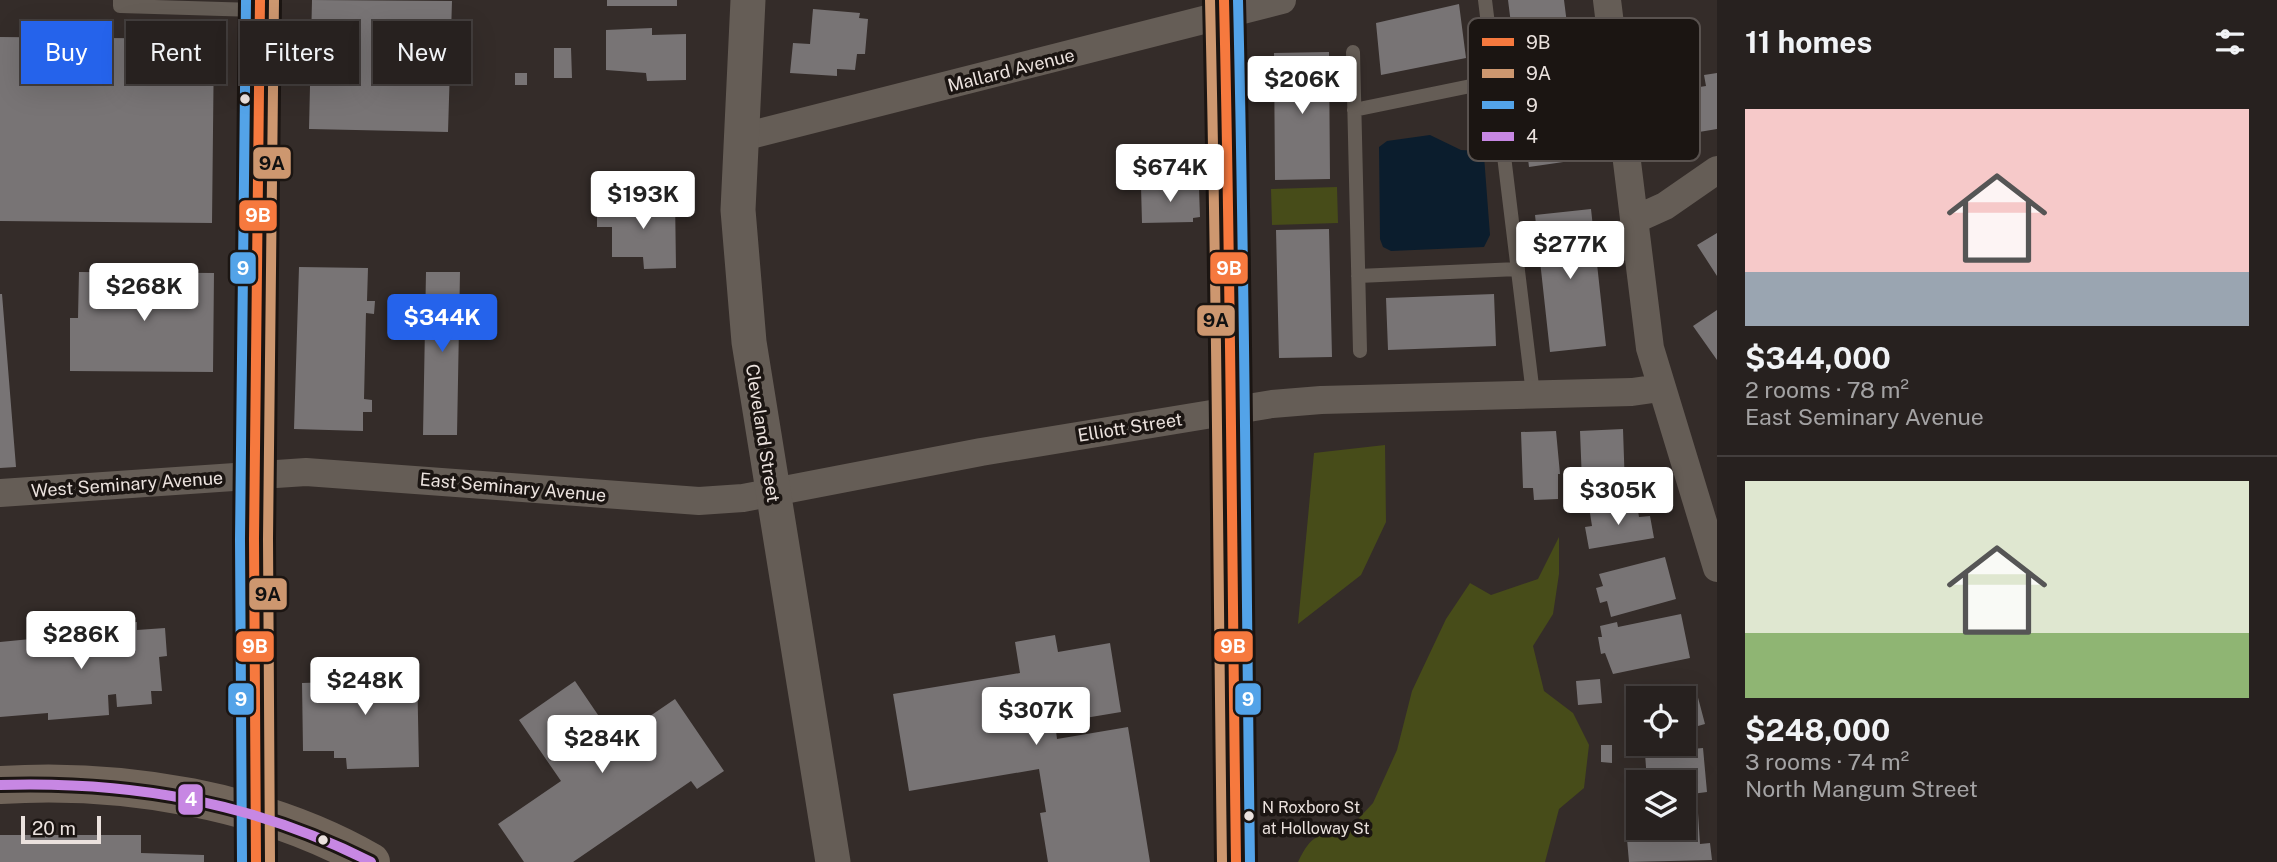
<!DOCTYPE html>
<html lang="en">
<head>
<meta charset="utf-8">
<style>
	body { margin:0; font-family:"Public Sans",sans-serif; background:#332e2c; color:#f1f3f6; height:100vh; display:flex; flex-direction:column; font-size:26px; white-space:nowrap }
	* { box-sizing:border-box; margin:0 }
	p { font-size:23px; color:#a4a3a4 }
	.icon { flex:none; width:38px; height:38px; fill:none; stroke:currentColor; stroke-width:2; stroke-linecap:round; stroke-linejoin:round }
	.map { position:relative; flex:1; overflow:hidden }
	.panel { display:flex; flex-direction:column; background:#27211f; width:560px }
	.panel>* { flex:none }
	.hud { position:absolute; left:21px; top:21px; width:665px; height:63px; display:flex; gap:14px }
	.controls { position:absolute; left:1626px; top:686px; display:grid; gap:14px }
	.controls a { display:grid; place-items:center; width:70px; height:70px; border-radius:0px; background:#27211f; box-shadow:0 7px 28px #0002,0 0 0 2px #433e3d; font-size:35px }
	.scale { position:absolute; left:21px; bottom:18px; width:80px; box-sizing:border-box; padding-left:7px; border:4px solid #ebe2de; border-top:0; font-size:19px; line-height:24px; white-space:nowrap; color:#ebe2de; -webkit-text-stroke:5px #1b1512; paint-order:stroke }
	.price { position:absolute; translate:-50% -60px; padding:0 16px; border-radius:7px; background:#fff; color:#222; font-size:23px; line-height:46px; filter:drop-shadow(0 2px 4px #0008) }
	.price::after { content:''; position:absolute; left:50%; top:42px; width:21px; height:16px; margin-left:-10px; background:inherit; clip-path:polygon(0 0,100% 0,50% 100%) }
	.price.on { background:#2563eb; color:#fff }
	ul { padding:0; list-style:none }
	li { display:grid; align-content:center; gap:14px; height:371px; padding:0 28px }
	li+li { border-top:2px solid #433e3d }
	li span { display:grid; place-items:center; height:217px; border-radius:0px; color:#555 }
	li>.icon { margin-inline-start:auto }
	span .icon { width:126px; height:126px; fill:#fffc; stroke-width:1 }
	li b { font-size:30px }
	h2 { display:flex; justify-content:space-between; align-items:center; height:84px; padding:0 28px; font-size:30px }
	.pill { padding:0 24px; border-radius:0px; background:#27211f; box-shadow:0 7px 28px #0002,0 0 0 2px #433e3d; font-size:24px; line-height:63px }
	.pill.on { background:#2563eb; color:#fff }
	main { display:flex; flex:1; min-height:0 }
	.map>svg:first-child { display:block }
	.green { fill:#474c19 }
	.water { fill:#0b1d2d }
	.building { fill:#787475 }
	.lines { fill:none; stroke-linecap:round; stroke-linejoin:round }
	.service { stroke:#655d56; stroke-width:14 }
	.minor { stroke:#655d56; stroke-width:28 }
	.tertiary { stroke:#655d56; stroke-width:35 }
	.primary { stroke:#71655a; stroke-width:38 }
	.bus-1-casing { stroke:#1b1512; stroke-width:16 }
	.bus-2-casing { stroke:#1b1512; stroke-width:16 }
	.bus-3-casing { stroke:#1b1512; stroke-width:16 }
	.bus-4-casing { stroke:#1b1512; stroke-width:16 }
	.bus-1 { stroke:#f6793e; stroke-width:10 }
	.bus-2 { stroke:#cd976f; stroke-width:10 }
	.bus-3 { stroke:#53a3e8; stroke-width:10 }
	.bus-4 { stroke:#c787e3; stroke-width:10 }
	.bus-dot { fill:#ebe2de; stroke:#1b1512; stroke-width:2.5 }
	.labels { text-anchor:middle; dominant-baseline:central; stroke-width:7; stroke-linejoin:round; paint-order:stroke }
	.bus-label { font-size:16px; fill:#ebe2de; stroke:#1b1512; text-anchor:start }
	.street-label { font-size:18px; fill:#ebe2de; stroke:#1b1512 }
	.key { fill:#1b1512; stroke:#59524f; stroke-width:2 }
	.key-label { font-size:19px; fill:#ebe2de }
	.line-badge { stroke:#1b1512; stroke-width:2.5 }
	.badge-label { font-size:19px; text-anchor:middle; font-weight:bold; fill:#fff }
	.pale-badge-label { font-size:19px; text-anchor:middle; font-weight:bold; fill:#111 }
</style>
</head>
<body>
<main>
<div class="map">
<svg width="1717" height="862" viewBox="0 0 1717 862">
	<rect width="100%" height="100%" fill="#342c29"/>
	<path class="green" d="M1337,187L1338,223L1272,225L1271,189Z
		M1385,445L1386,522L1361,575L1298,624L1314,453Z
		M1559,537V574L1553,614L1533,646L1544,691L1573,713L1589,745L1584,788L1559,809L1545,862H1298C1312,834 1316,835 1346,832L1373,803L1397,750L1412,691L1446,619L1470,583L1491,595L1538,579Z"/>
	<path class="water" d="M1430,135L1461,150L1478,151L1484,156L1490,235L1484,247L1391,251L1383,247L1380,239L1379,147L1387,141Z"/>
	<path class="building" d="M312,0L452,1L448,132L309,129Z
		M607,0H677V6H607Z
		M1508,0H1564L1584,159L1529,167Z
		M1459,4L1466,58L1381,75L1376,23Z
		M813,9L860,13L859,18L868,19L865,54H857L855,70L837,69V76L790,73L793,43L810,44Z
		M652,28V35L686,34V80L647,81L646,73L606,70V30Z
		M0,37L214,39L212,223L0,221Z
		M554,48H571L572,78H554Z
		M1329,52L1330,179L1275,180L1274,53Z
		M515,73H527V85H515Z
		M1717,73V129L1675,136L1670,106L1664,107L1662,92L1692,85L1693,88L1706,86L1704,75Z
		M1190,184L1191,188H1199L1200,217L1193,218V222L1142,223L1141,186Z
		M643,197H675L676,268L644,269L643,257H612V227H597V207L643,206Z
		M1591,209L1606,346L1550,352L1535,215Z
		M1329,229L1332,357L1279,358L1276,230Z
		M1717,233V276L1697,245Z
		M299,267L368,268L367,301H375L374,314L366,313L364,399L372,400V412H363V431L294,429Z
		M79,272L214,273L213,372L70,371V318H78Z
		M426,272H460L457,435H423Z
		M0,294H2L16,467L0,468Z
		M1494,294L1496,346L1388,350L1386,298Z
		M1717,310V360L1693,326Z
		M1623,429L1625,488L1585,489V482H1582L1580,431Z
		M1556,431L1560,474H1558V499L1534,500L1533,488H1523L1521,432Z
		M1637,505L1639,517L1650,516L1654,538L1589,549L1585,527L1592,526L1590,513Z
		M1665,557L1676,599L1611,617L1607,601L1600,603L1596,588L1603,586L1599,574Z
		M1681,614L1690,658L1613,674L1605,653L1601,654L1598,637H1602L1600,626L1617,622L1618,627Z
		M137,622V630L165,628L167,656L159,657L162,691H151L152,704L117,707L116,694L108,695L109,715L48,720V713L0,717V642L41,638L40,631Z
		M1055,635L1058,652L1110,643L1121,712L1055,723L1057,739L1128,727L1150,862H1048L1040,813L1046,812L1039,769L909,791L893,694L1020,673L1015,642Z
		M417,666L419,767L347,769L346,758H334V751H303L302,683L333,682V672L345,671V667Z
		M1600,679L1602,703L1578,705L1576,681Z
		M575,681L615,740L675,699L724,771L697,789L691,781L573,862H524L498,824L561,781L519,720Z
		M1685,689L1686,693L1696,690L1705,724L1684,730V698L1652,697Z
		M1638,701V728L1632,730L1625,704Z
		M1601,745H1612V763L1601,762Z
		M1703,748L1707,792L1684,795V782H1647L1645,753Z
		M1698,813L1700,844L1710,843L1712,860L1629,862L1627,839L1640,838L1639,828H1684V814Z
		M0,835H141V853L204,855V862H0Z"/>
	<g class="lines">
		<path class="service" d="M120,0V6L259,10
			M1485,0L1533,394
			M1353,52L1360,351
			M1354,110L1495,81
			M1358,276L1518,269"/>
		<path class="minor" d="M1607,0L1650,348L1717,568
			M739,138L1282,0
			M1634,220L1665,206L1717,170
			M0,493L306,472L699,501L743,498L981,452L1272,404L1321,400L1632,392L1660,388"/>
		<path class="tertiary" d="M748,0L738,210L749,342L833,862"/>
		<path class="primary" d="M1224,0L1231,304L1229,412L1236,862
			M0,785C123,777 263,800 371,862
			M256,862C250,575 257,287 260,0"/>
		<g class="bus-1-casing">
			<path id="bus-1" d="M1224,0C1231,287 1232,575 1236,862
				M256,862L254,539L260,0"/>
		</g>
		<g class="bus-2-casing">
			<path id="bus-2" d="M1210,0C1217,288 1218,575 1222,862
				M270,862L268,539L274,0"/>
		</g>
		<g class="bus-3-casing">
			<path id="bus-3" d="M1238,0C1245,287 1246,574 1250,862
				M242,862L240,539L246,0"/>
		</g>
		<g class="bus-4-casing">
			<path id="bus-4" d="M0,785C131,781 253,802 371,862"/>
		</g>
		<use href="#bus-1" class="bus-1"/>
		<use href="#bus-2" class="bus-2"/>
		<use href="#bus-3" class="bus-3"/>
		<use href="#bus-4" class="bus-4"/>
	</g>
	<g class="bus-dot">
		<circle cx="245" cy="99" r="6"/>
		<circle cx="1249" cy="816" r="6"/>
		<circle cx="323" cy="840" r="6"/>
	</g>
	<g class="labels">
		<g class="bus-label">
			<text x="1262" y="807">N Roxboro St<tspan x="1262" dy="21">at Holloway St</tspan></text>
		</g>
		<g class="street-label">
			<text transform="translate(1011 70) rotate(-14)">Mallard Avenue</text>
			<text transform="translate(1130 427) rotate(-9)">Elliott Street</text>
			<text transform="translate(763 433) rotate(81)">Cleveland Street</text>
			<text transform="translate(127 484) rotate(-4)">West Seminary Avenue</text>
			<text transform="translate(513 487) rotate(5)">East Seminary Avenue</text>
		</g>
	</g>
	<rect x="1468" y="18" width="232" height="143" rx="10" class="key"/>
	<rect x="1482" y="38" width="32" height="8" fill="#f6793e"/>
	<rect x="1482" y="69" width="32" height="9" fill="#cd976f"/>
	<rect x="1482" y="101" width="32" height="8" fill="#53a3e8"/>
	<rect x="1482" y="132" width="32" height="9" fill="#c787e3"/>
	<g class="key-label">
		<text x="1526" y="49">9B</text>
		<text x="1526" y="80">9A</text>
		<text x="1526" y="112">9</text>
		<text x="1526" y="143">4</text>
	</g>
	<g class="line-badge">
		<rect x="252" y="146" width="40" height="34" rx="7" fill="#cd976f"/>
		<rect x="238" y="199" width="40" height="33" rx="7" fill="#f6793e"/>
		<rect x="1209" y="251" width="40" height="34" rx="7" fill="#f6793e"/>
		<rect x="229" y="251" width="28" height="34" rx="7" fill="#53a3e8"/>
		<rect x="1196" y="304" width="40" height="33" rx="7" fill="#cd976f"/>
		<rect x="248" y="577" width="40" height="34" rx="7" fill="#cd976f"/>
		<rect x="1213" y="630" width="41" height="33" rx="7" fill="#f6793e"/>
		<rect x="235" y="630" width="40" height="33" rx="7" fill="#f6793e"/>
		<rect x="1234" y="682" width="28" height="34" rx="7" fill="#53a3e8"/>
		<rect x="227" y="682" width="28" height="34" rx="7" fill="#53a3e8"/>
		<rect x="177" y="783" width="27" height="33" rx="7" fill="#c787e3"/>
	</g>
	<g class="badge-label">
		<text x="258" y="222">9B</text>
		<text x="1229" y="275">9B</text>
		<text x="243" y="275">9</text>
		<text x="1233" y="653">9B</text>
		<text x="255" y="653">9B</text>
		<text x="1248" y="706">9</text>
		<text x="241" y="706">9</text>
		<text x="191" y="806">4</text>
	</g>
	<g class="pale-badge-label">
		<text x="272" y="170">9A</text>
		<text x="1216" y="327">9A</text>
		<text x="268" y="601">9A</text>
	</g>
</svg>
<div class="controls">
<a><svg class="icon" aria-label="locate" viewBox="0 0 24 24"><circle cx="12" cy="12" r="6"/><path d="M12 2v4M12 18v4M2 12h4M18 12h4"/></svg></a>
<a><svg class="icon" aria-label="layers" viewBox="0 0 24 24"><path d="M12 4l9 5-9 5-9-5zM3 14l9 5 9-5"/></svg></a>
</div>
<div class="scale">20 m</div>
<b class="price" style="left:1302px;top:116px">$206K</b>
<b class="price" style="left:1170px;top:204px">$674K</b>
<b class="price" style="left:643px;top:231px">$193K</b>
<b class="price" style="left:1570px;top:281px">$277K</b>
<b class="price" style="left:144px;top:323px">$268K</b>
<b class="price on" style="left:442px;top:354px">$344K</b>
<b class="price" style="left:1618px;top:527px">$305K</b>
<b class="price" style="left:81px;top:671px">$286K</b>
<b class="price" style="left:365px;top:717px">$248K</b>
<b class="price" style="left:1036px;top:747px">$307K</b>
<b class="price" style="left:602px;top:775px">$284K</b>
<div class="hud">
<a class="pill on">Buy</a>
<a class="pill">Rent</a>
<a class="pill">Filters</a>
<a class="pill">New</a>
</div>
</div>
<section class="panel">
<h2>11 homes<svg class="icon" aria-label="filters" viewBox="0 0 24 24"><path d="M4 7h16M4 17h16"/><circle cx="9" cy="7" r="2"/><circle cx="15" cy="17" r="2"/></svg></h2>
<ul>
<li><span style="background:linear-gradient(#f6c9c9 75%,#9aa5b1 0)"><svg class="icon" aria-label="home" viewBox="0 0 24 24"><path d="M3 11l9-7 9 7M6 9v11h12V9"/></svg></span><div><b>$344,000</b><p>2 rooms · 78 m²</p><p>East Seminary Avenue</p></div></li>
<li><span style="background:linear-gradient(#dfe7d0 70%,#8fb573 0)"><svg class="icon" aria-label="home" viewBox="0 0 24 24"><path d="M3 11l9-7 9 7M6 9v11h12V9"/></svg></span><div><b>$248,000</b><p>3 rooms · 74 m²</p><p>North Mangum Street</p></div></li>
</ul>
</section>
</main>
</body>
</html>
